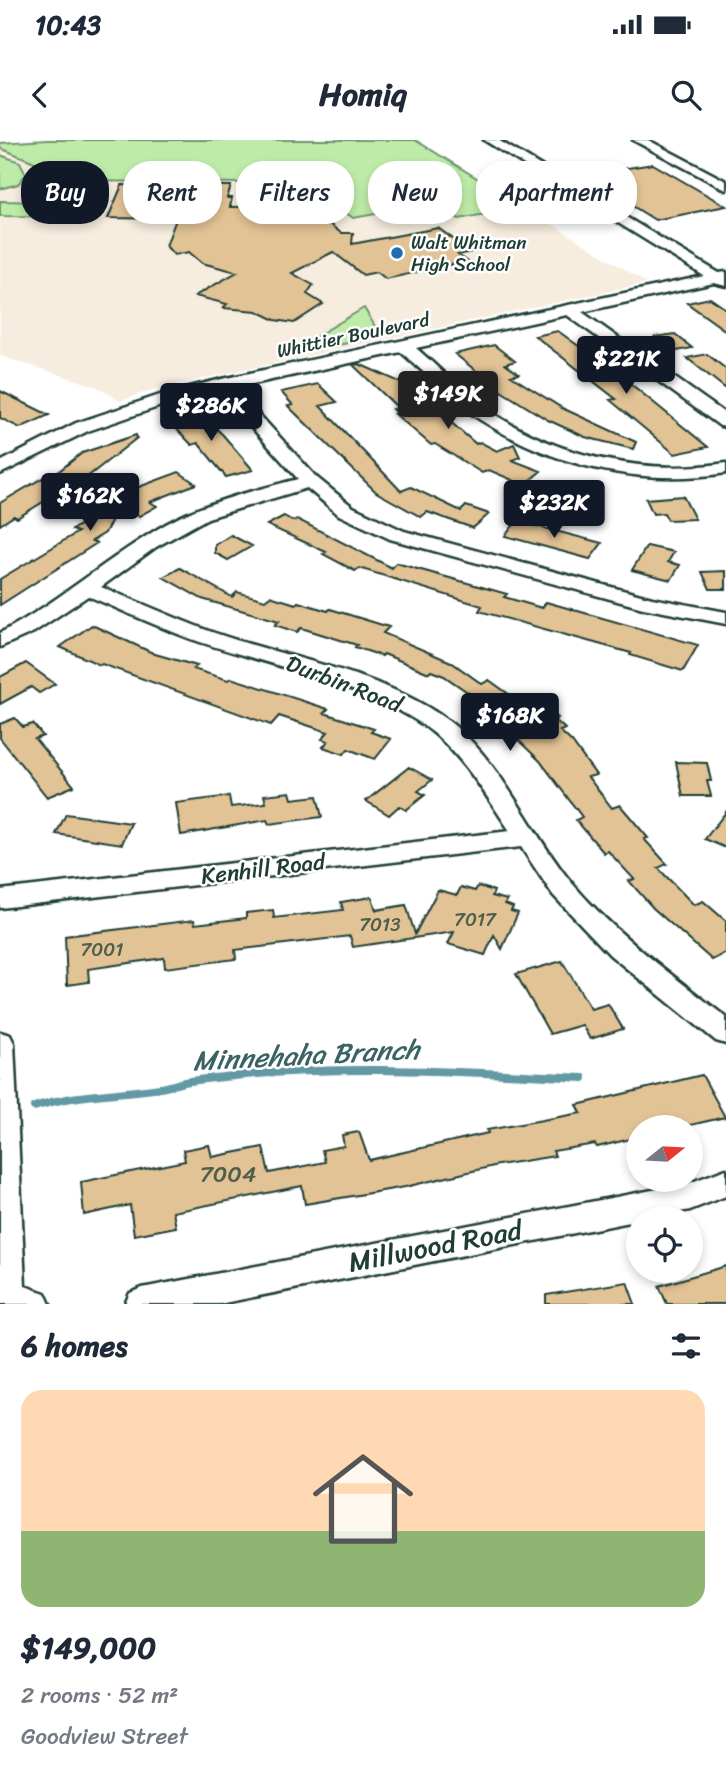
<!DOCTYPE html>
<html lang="en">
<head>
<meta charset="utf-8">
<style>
	body { margin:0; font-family:Sriracha,sans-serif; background:#f2f2f3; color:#1f2937; height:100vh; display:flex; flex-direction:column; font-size:26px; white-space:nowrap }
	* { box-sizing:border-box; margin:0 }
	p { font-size:23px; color:#747a83 }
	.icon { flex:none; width:38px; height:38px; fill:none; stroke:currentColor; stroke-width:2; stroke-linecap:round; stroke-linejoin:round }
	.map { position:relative; height:1164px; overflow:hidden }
	.details { display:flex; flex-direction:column; background:#fff; flex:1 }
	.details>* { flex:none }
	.banner { position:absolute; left:21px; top:21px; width:684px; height:63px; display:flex; gap:14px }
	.needle { width:46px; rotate:72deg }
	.buttons { position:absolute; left:626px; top:975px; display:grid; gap:14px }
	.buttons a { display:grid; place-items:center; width:77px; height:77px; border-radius:50%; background:#fff; box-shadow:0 4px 10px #0003; font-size:35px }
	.price { position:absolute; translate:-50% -60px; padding:0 16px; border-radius:7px; background:#111827; color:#fff; font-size:23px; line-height:46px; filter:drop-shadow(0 2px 4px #0008) }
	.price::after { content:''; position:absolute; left:50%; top:42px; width:21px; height:16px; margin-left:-10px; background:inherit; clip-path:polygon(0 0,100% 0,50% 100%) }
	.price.selected { background:#222; color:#fff }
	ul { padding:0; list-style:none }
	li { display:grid; align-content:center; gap:14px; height:371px; padding:0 21px }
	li+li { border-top:2px solid #e0e1e3 }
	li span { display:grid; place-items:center; height:217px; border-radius:21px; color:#555 }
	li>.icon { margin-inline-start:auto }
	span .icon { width:126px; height:126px; fill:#fffc; stroke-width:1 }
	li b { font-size:30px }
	h2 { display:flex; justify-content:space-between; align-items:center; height:84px; padding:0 21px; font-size:30px }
	.chip { padding:0 24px; border-radius:28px; background:#fff; box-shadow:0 4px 10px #0003; font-size:24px; line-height:63px }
	.chip.selected { background:#111827; color:#fff }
	.status { display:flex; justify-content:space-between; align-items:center; height:49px; padding:0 35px; background:#fff; direction:ltr }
	.status svg { height:19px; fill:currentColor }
	header { display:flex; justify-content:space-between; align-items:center; height:91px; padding:0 21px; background:#fff; font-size:32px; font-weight:700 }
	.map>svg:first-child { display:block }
	.built { fill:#f6eddf }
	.green { fill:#beeba8; stroke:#6e946e; stroke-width:2 }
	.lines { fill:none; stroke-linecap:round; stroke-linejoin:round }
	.stream { stroke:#6299a5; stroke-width:8 }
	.building { fill:#e2c395; stroke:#1f3d34; stroke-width:2 }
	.minor-casing { stroke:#1f3d34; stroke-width:5 }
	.minor { fill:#fff; fill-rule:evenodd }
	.poi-dot { fill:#1f6fb2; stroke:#fff; stroke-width:2.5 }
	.labels { text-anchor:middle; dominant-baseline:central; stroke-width:5; stroke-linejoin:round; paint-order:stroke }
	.far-poi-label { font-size:19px; fill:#1f3d34; stroke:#fff; text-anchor:start }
	.far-street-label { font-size:19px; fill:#1f3d34; stroke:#fff }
	.number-label { font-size:19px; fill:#505e4c }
	.street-label { font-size:23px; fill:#1f3d34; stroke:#fff }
	.near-number-label { font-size:23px; fill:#505e4c }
	.near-water-label { font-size:28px; font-style:italic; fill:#3b6363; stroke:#fff }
	.near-street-label { font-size:28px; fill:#1f3d34; stroke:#fff }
</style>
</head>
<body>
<div class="status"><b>10:43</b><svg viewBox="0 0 49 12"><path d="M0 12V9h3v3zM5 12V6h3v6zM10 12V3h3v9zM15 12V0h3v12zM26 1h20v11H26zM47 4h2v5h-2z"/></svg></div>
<header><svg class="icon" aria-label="back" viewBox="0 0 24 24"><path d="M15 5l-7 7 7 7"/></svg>Homiq<svg class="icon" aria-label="search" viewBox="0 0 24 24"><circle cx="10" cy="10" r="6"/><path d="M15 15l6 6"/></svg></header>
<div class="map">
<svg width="726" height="1164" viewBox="0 0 726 1164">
	<rect width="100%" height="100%" fill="#fff"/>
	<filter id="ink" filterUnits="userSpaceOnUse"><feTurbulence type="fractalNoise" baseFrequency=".0143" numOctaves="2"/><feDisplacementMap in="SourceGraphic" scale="14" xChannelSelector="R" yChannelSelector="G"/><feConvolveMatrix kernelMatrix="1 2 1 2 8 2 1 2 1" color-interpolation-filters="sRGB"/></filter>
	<g filter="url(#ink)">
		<path class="built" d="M0,8L81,41L249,43L259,54L323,56L353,78L387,72L392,75L440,66L459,79L524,67L647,143L154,249L120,261L96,246L0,216Z"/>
		<path class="green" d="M47,0H415L524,67L459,79L440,66L391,75L387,72L353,78L323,56L259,54L248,49V43L81,41L0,8V3Z
			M0,15L20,22L26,34L18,44L0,49Z
			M0,61L101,63L94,77L0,76Z
			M364,168L381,196L319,209L310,200Z"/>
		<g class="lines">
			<path class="stream" d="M34,967C78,953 115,955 160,948C170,947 180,942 190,941C320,923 453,931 583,938"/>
		</g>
		<path class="building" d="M653,24L726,66L655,80L583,35Z
			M122,45L231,46L227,58H232L230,67L306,66L341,93H353L352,104L438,88L471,112L458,115L467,121L386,139L377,132L363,135L333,112L292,133L313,145L307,154L323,164L294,183L275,180L257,171L223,168L227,164L195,156L237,132L202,123L189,112L174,115L166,106L176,79L108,78Z
			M710,158L726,169V191L687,163Z
			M558,191L631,244L708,307L675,314L610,260L616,259L535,196Z
			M675,194L692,208L672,212L655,197Z
			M494,205L515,221L505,224L519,234L511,236L562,268L636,302L633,309L585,297L548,280L501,251L455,214Z
			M707,214L726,229V249L687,218Z
			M359,224L409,246L476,304L480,302L497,311L514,304L520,317L512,320L541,331L524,345L489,330L482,333L435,304L431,305L395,274H398L393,269L398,268L353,225Z
			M318,244L337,262L320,266L401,351L411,347L461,371L466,366L489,374L473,388L427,372L421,377L376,352L288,266L293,265L281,252Z
			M0,251L49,275L20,288L0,278Z
			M199,272L223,295L253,330L226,337L198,303L192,305L168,280Z
			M136,295L137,298L86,338H82L17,378L14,376L0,385V363L46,336L50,338L82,313Z
			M179,332L196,344L150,362L157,366L139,376L119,366L105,393L92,401L97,403L0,465V439L78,392L72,390L96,374L89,370L128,351Z
			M683,356L695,379L668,380L664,373L653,374L646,359Z
			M284,376L293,381L297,379L392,428L396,423L507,454L504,457L542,468L546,462L698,505L683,531L630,515L631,513L479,471L482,466L359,428L355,431L323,414L326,412L267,385Z
			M516,382H521L602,403L590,419L505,396Z
			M231,395L252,406L228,420L215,413V405Z
			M647,406L674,412L668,422L680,425L671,440L632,430Z
			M180,428L232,457L237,452L265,460L270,456L296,464L298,462L328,471L330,469L389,487L383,493L451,522L482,544L489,540L531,570L544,566L558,578L555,580L565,589L560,591L572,602L596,635L588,637L612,668L620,665L648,698L644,699L667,724L658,728L694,765L703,761L726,781V813L712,820L653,768L629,741L634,739L608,711L604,713L576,680L582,677L540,621L518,600L526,597L494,566L491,568L444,536L431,531L429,533L384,514L382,516L355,507L357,505L301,488L297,492L275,485L279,481L202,459L163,437Z
			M726,431V449H710L702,432Z
			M92,485L155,514L197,526L193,529L228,540L231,538L328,569L324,573L374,589L371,592L391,599L375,619L348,609L344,614L323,607L328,601L322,599L328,592L279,576L271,585L102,524L100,525L60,507Z
			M26,523L55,544L39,553L31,547L0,564V537Z
			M15,578L23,587L33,584L43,596L35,599L74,646L47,657L0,598V584Z
			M676,622L707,623L711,641H707L711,656H683Z
			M409,627L432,640L418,651L425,655L406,670L399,666L389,675L366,661Z
			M290,652L292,659L317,656L322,677L269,684L267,680L181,695L176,663L229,656L231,667L266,663L264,655Z
			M726,672V708L705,699Z
			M66,674L131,683L122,704L56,694Z
			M478,746L494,751L492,756L507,760L505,764L513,767L511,771L518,773L502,809L494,795L485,815L448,804L454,792L353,807L350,796L235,810L236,819L165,828L164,818L88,829L89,842L67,845L65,796L194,780L195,784L246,778V773L273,770L274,778L343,770L341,762L372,757L376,770L406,765L415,794L438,750L457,755L461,747L475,751Z
			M562,821L591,869L608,864L623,889L590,899L582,885L550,894L516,834Z
			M702,935L725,977L682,987H639V997L597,1007L595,1004L553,1011L555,1016L498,1025L405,1047L305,1064L302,1046L173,1072L176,1087L134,1095L130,1065L84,1075L81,1042L185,1021L183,1010L209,1005L212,1017L263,1007L269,1033L325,1022L322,1010L344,1006L342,995L359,992L369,1020L488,993L487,990L581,973L577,965Z
			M726,1126V1164H667L659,1146Z
			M627,1142L635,1164H546V1155Z"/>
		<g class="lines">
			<g class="minor-casing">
				<path id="minor" d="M484,0H498L719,133L726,132V146L714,143L582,172L726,274V287L720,286L567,175L416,208C438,227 458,248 481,265C552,316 641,336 726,323V333C640,347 552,326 479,279C450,260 427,234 401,212L235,248L316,337L353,367L404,391L652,458L726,472V484L643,468L390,399L339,375L307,348L208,378L156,407L101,447C137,461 172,477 209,491C287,519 382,531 450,582C501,621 530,692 571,742C615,794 672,835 726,877V904L716,901L610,815L553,755L521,707L0,768V750L510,691C487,657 466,621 435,594C380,548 266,524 197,501C160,488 124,471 88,456L34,492L0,507V493C59,462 109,417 166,384C207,361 253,351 298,339L220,252L176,261L88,291L0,334V322L76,283L166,253L222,239L704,136Z
					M633,0H648L726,41V50Z
					M0,892L10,895L14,903L25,1146L45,1153L50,1164H0Z
					M726,1029V1056L690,1070L219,1164H125L130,1153L142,1148L689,1043Z"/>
			</g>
			<use href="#minor" class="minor"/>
		</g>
	</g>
	<circle class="poi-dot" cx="397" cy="113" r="7"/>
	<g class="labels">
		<g class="far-poi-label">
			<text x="411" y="102">Walt Whitman<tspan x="411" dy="22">High School</tspan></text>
		</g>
		<g class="far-street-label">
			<text transform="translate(353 195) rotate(-12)">Whittier Boulevard</text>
		</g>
		<g class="number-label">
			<text x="475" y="779">7017</text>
			<text x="380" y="784">7013</text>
			<text x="102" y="809">7001</text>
		</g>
		<g class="street-label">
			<text transform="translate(344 544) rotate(21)">Durbin Road</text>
			<text transform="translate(263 729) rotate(-7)">Kenhill Road</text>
		</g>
		<g class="near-number-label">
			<text x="228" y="1034">7004</text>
		</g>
		<g class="near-water-label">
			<text transform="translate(306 915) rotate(-3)">Minnehaha Branch</text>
		</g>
		<g class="near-street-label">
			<text transform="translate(435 1106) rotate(-11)">Millwood Road</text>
		</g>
	</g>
</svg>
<div class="buttons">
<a><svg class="needle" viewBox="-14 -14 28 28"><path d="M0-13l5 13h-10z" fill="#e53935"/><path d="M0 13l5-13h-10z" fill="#747a83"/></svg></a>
<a><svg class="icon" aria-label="locate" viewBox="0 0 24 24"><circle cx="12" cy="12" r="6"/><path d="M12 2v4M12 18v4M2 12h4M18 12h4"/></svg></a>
</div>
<b class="price" style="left:626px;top:256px">$221K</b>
<b class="price selected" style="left:448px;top:291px">$149K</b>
<b class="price" style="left:211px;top:303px">$286K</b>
<b class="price" style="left:90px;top:393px">$162K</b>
<b class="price" style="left:554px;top:400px">$232K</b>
<b class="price" style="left:510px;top:613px">$168K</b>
<div class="banner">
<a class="chip selected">Buy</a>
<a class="chip">Rent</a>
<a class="chip">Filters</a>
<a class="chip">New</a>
<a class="chip">Apartment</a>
</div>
</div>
<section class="details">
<h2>6 homes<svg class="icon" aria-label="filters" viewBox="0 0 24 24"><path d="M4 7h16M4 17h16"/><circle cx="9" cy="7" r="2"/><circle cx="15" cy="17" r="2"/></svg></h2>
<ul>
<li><span style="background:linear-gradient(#ffd9b3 65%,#8fb573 0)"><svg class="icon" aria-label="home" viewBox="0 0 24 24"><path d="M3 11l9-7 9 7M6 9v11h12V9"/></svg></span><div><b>$149,000</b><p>2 rooms · 52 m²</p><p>Goodview Street</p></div></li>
</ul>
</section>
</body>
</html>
